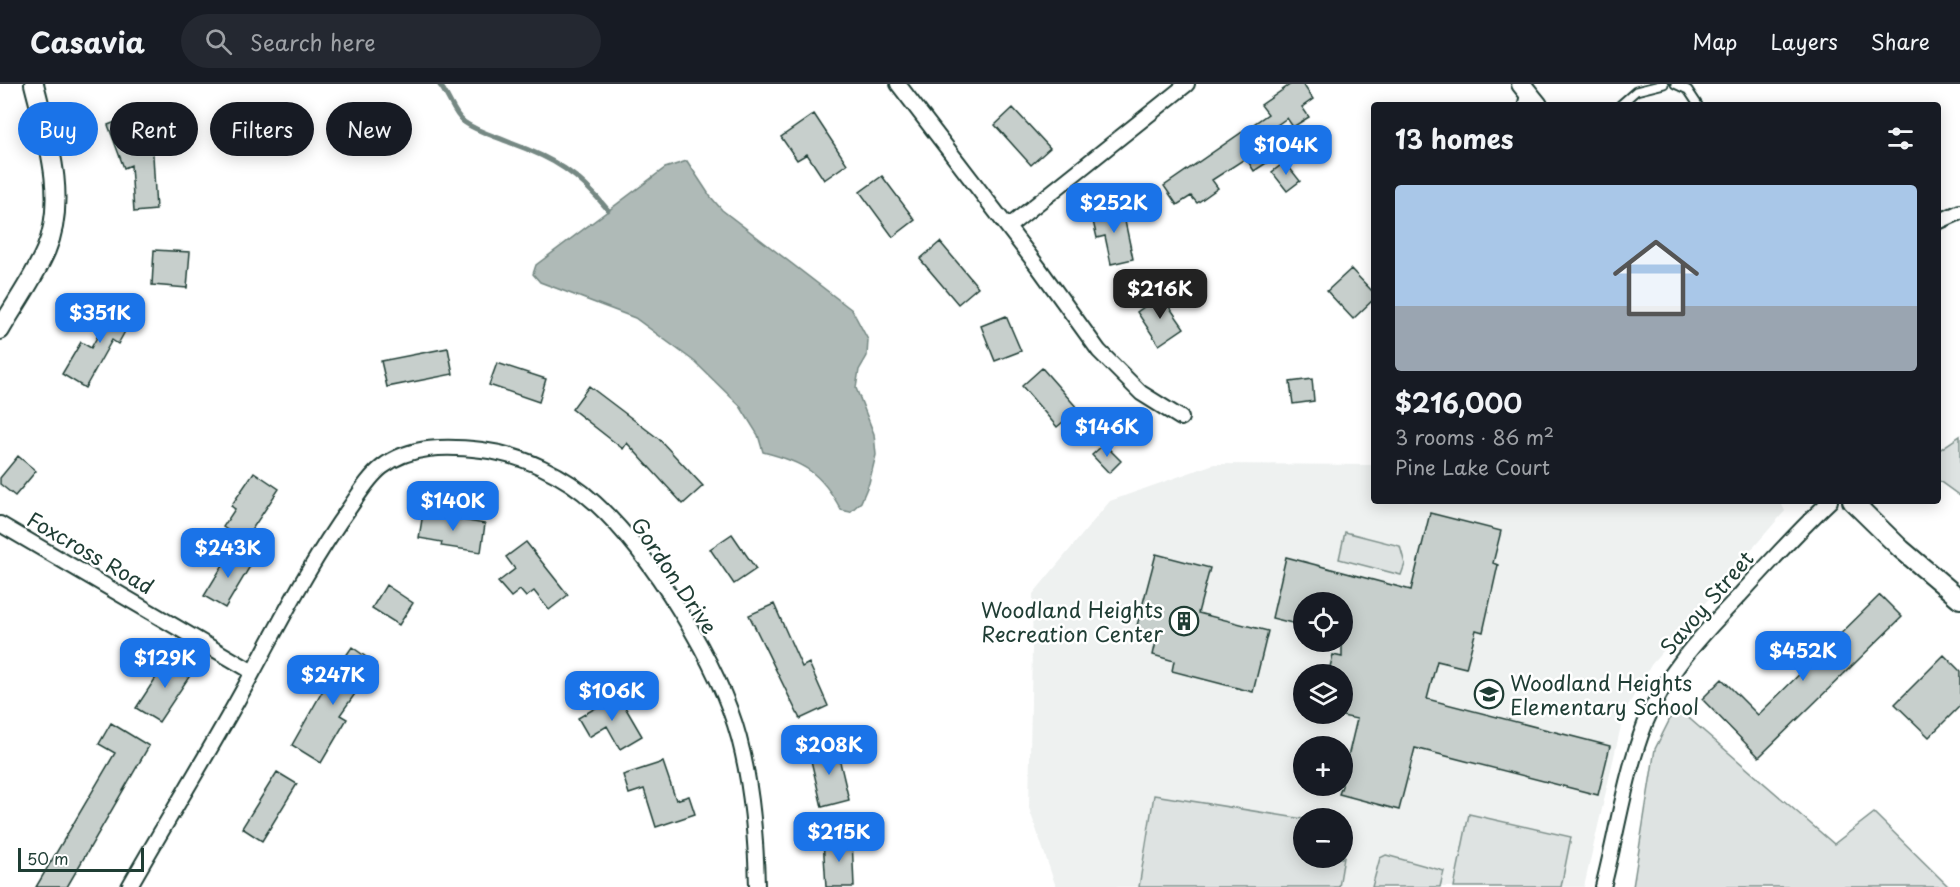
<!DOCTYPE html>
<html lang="en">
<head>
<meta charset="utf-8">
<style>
	body { margin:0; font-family:"Playpen Sans",sans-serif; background:#242831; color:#f1f3f6; height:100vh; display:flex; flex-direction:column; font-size:22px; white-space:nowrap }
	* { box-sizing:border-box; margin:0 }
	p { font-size:20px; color:#9ea1a6 }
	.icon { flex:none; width:33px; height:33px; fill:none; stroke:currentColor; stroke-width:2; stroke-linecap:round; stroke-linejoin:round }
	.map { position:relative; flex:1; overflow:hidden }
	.drawer { position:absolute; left:1371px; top:18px; width:570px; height:402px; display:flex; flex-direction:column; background:#171b24; border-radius:6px; box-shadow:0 3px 15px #0003 }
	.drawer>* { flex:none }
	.banner { position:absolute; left:18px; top:18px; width:570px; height:54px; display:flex; gap:12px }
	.fabs { position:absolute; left:1293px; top:508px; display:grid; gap:12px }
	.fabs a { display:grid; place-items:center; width:60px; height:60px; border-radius:50%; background:#171b24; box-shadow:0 3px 15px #0003; font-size:30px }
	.scale { position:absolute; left:18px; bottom:15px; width:126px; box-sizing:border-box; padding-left:6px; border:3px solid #1f3d34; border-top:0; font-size:16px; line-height:21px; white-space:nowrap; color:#1f3d34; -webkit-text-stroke:4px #fff; paint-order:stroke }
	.price { position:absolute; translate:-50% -51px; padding:0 14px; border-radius:12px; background:#1a73e8; color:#fff; font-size:20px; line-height:39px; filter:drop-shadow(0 2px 3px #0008) }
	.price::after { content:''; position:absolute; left:50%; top:36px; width:18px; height:14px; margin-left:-9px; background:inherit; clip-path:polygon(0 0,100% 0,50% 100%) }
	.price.selected { background:#222; color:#fff }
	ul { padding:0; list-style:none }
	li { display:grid; align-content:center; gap:12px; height:318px; padding:0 24px }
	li+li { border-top:2px solid #363941 }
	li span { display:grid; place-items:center; height:186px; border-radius:6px; color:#555 }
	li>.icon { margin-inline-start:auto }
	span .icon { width:108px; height:108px; fill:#fffc; stroke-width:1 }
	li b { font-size:26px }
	h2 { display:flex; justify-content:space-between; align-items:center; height:72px; padding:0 24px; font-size:26px }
	.tag { padding:0 21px; border-radius:27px; background:#171b24; box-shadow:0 3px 15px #0003; font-size:21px; line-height:54px }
	.tag.selected { background:#1a73e8; color:#fff }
	header { display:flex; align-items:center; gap:36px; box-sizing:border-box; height:84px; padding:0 30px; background:#171b24; border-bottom:2px solid #363941 }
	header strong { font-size:28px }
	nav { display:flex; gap:33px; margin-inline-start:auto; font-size:21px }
	.search { width:420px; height:54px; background:#242831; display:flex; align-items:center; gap:15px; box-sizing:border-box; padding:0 21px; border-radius:33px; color:#9ea1a6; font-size:22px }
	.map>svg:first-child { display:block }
	.built { fill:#eef1f0; fill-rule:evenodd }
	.green { fill:#dee3e2; stroke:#7e908b; stroke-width:1.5 }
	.water { fill:#afbab7; stroke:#758883; stroke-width:1.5 }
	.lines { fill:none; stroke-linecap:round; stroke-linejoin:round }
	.stream { stroke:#758883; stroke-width:5 }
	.building { fill:#c7cfcc; stroke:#1f3d34; stroke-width:1.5 }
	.lane-casing { stroke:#1f3d34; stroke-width:11 }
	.street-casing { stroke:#1f3d34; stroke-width:18 }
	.secondary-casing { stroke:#1f3d34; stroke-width:22 }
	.lane { stroke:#fff; stroke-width:7 }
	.street { stroke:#fff; stroke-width:14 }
	.secondary { stroke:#fff; stroke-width:18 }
	.labels { text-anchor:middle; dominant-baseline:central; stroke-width:5; stroke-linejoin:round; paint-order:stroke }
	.street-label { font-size:21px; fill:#1f3d34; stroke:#fff }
	.poi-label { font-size:21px; fill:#1f3d34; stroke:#fff; text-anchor:end }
</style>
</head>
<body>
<header>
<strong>Casavia</strong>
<div class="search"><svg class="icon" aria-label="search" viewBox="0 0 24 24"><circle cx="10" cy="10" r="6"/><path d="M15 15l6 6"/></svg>Search here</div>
<nav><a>Map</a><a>Layers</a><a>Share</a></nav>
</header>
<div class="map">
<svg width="1960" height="803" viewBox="0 0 1960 803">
	<rect width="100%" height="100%" fill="#fff"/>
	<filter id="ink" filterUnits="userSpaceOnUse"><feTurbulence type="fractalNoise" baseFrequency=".0167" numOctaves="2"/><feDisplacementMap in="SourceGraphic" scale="12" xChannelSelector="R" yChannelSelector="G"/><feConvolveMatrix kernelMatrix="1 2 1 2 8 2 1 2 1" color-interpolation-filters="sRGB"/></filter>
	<g filter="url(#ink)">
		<path class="built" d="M1214,380L1374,381V417H1780L1785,427L1651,581L1624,629L1584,803H1056L1029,724L1033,510L1110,417ZM1304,519H1342V558H1304ZM1304,591H1342V630H1304ZM1304,663H1342V702H1304ZM1304,735H1342V774H1304Z"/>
		<path class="green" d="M1960,352V412L1938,396V367Z
			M1345,448L1400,462L1405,480L1401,491L1339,475Z
			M1676,623L1834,760L1874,729L1949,803H1633L1655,665Z
			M1154,711L1303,735L1304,774H1342L1343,742L1349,743L1339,803H1139Z
			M1469,730L1571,753L1561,803H1454Z
			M1386,771L1444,787L1440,803H1372L1380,774Z"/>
		<path class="water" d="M687,77L710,112L722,126L852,226L868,256L867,272L859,286L856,304L874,350L876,371L869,399L861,418L850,428L841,426C821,388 803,378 763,368L758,351L740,322L695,278L635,234L540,198L533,190L536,181L665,84Z"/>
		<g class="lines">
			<path class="stream" d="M439,0C449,11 453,30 464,38C478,48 495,52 511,59C555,75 578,89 608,126"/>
		</g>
		<path class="building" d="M1291,0H1303L1313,15L1302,23L1309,33L1293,43L1287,34L1260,53L1265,61L1260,64L1268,78L1254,87L1246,74L1212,96L1218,104L1197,119L1191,112L1177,121L1164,102L1268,30L1261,21Z
			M1013,24L1050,64L1031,81L995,41Z
			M136,30L153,71L156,126L134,128L131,81L124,84L108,41Z
			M814,30L847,80L824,96L807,70L797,76L781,53Z
			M1285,78L1300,97L1287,107L1272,88Z
			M882,92L915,136L893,153L860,108Z
			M1122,123L1133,175L1111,180L1105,152L1097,154L1091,129Z
			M940,158L978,203L958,220L920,175Z
			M154,166L190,168L187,204L152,201Z
			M1351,185L1374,209V215L1353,235L1327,207Z
			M1161,211L1184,244L1159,261L1137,228Z
			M119,213L138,224L118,260L112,256L85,304L62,290L81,258L91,264Z
			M1006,232L1021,267L995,277L981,242Z
			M448,264L453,290L387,303L381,277Z
			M497,279L546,295L539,318L489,301Z
			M1042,284L1078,325L1057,343L1022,302Z
			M1312,295L1314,317L1293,320L1290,298Z
			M589,302L659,355L703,402L683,420L627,359L623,365L572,325Z
			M1104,360L1121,377L1109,389L1092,371Z
			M18,372L36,387L15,412L0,400V394Z
			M254,388L279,405L244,457L223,443L235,425L231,422Z
			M423,429L485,440L481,468L441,462L442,458L419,454Z
			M1430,429L1501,447L1493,479L1498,481L1483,548L1476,546L1466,584L1437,577L1427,615L1610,662L1598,711L1415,664L1399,726L1339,710L1342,702V672L1348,673L1357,635L1342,632V591H1328L1333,571L1342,573V519H1304V542L1272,534L1286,473L1411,506Z
			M732,450L756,485L734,500L710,465Z
			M526,458L568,511L549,526L534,507L526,513L520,506L511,513L498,498L515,485L506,473Z
			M232,466L252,479L225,524L204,512Z
			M1156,470L1210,484L1198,529L1268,547L1253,608L1172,587L1174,577L1153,571L1156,558L1134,553Z
			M386,501L413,519L399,541L372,524Z
			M1880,511L1902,533L1759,673L1702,615L1722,595L1758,631Z
			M774,520L802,583L809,579L828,622L800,635L749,531Z
			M352,563L376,580L340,631L347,635L321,679L292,661L326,601Z
			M1944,571L1960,587V622L1929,653L1895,620Z
			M170,572L193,587L159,638L136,624Z
			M618,611L642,652L620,665L607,642L589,653L578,634Z
			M111,639L149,662L67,803H36L115,669L99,660Z
			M836,661L849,716L822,723L809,668Z
			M663,678L676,716L689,712L695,730L656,743L644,705L629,710L623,691Z
			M277,688L297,700L262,757L242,744Z
			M852,754L854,803H826L823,756Z"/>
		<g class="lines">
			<g class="lane-casing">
				<path id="lane" d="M1675,0L1688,6L1698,21
					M1522,21L1525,8
					M1620,21L1636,7L1664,0"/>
			</g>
			<g class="street-casing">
				<path id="street" d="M898,0L1039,184L1099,267L1141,309L1181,334
					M1938,138L1960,128
					M1008,143L1187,0
					M0,440L253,588
					M129,803C170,731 214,661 253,588C284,531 312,476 350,423C359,410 369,393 382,383C410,361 448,362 482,366C523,371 565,391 595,419C652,471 719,580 739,654C751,699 756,756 757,803
					M1603,803C1617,749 1625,691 1645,640C1665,589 1702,551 1739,512C1769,479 1798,447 1830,417"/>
			</g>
			<g class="secondary-casing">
				<path id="secondary" d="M1521,0L1538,21
					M0,246C15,220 34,194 46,166C68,114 47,52 34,0
					M1852,417L1901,465L1960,515"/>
			</g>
			<use href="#lane" class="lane"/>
			<use href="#street" class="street"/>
			<use href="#secondary" class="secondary"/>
		</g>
	</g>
	<defs>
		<g id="building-ring" transform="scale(1.5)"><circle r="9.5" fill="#fff" stroke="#1f3d34" stroke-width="1.5"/><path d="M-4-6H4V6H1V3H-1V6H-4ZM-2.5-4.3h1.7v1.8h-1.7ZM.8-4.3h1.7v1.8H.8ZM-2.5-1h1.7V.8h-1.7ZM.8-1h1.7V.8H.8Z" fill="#1f3d34"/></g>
		<g id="school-ring" transform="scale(1.5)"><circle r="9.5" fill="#fff" stroke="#1f3d34" stroke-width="1.5"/><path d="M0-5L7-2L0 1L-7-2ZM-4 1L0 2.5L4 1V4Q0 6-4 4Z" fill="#1f3d34"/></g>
	</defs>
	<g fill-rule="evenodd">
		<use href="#building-ring" x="1184" y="537"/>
		<use href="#school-ring" x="1489" y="610"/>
	</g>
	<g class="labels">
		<g class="street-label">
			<text transform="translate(91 468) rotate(30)">Foxcross Road</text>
			<text transform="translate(675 491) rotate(56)">Gordon Drive</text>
			<text transform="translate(1706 518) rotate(-49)">Savoy Street</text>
		</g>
		<g class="poi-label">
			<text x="1163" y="525">Woodland Heights<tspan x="1163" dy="24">Recreation Center</tspan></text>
			<text x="1510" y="598" text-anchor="start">Woodland Heights<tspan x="1510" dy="24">Elementary School</tspan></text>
		</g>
	</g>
</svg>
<div class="fabs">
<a><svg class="icon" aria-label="locate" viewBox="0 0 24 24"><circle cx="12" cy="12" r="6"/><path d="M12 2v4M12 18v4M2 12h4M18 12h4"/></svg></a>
<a><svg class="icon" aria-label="layers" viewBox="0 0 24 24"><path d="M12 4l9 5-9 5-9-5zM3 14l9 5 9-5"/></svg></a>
<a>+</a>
<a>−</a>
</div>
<div class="scale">50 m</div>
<b class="price" style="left:1286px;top:92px">$104K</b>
<b class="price" style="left:1114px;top:150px">$252K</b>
<b class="price selected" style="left:1160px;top:236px">$216K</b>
<b class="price" style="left:100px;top:260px">$351K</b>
<b class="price" style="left:1107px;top:374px">$146K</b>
<b class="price" style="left:453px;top:448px">$140K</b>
<b class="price" style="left:228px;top:495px">$243K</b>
<b class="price" style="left:1803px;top:598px">$452K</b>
<b class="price" style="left:165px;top:605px">$129K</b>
<b class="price" style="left:333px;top:622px">$247K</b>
<b class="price" style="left:612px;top:638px">$106K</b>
<b class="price" style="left:829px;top:692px">$208K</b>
<b class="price" style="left:839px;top:779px">$215K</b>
<div class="banner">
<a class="tag selected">Buy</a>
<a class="tag">Rent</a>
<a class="tag">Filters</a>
<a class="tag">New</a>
</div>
<section class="drawer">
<h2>13 homes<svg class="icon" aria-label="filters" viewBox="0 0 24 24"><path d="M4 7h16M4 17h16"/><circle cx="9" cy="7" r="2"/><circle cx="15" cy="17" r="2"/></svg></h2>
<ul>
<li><span style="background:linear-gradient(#a9c7e8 65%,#9aa5b1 0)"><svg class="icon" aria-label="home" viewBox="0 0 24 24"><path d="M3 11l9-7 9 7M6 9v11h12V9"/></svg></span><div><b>$216,000</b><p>3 rooms · 86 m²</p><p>Pine Lake Court</p></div></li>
</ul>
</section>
</div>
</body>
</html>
